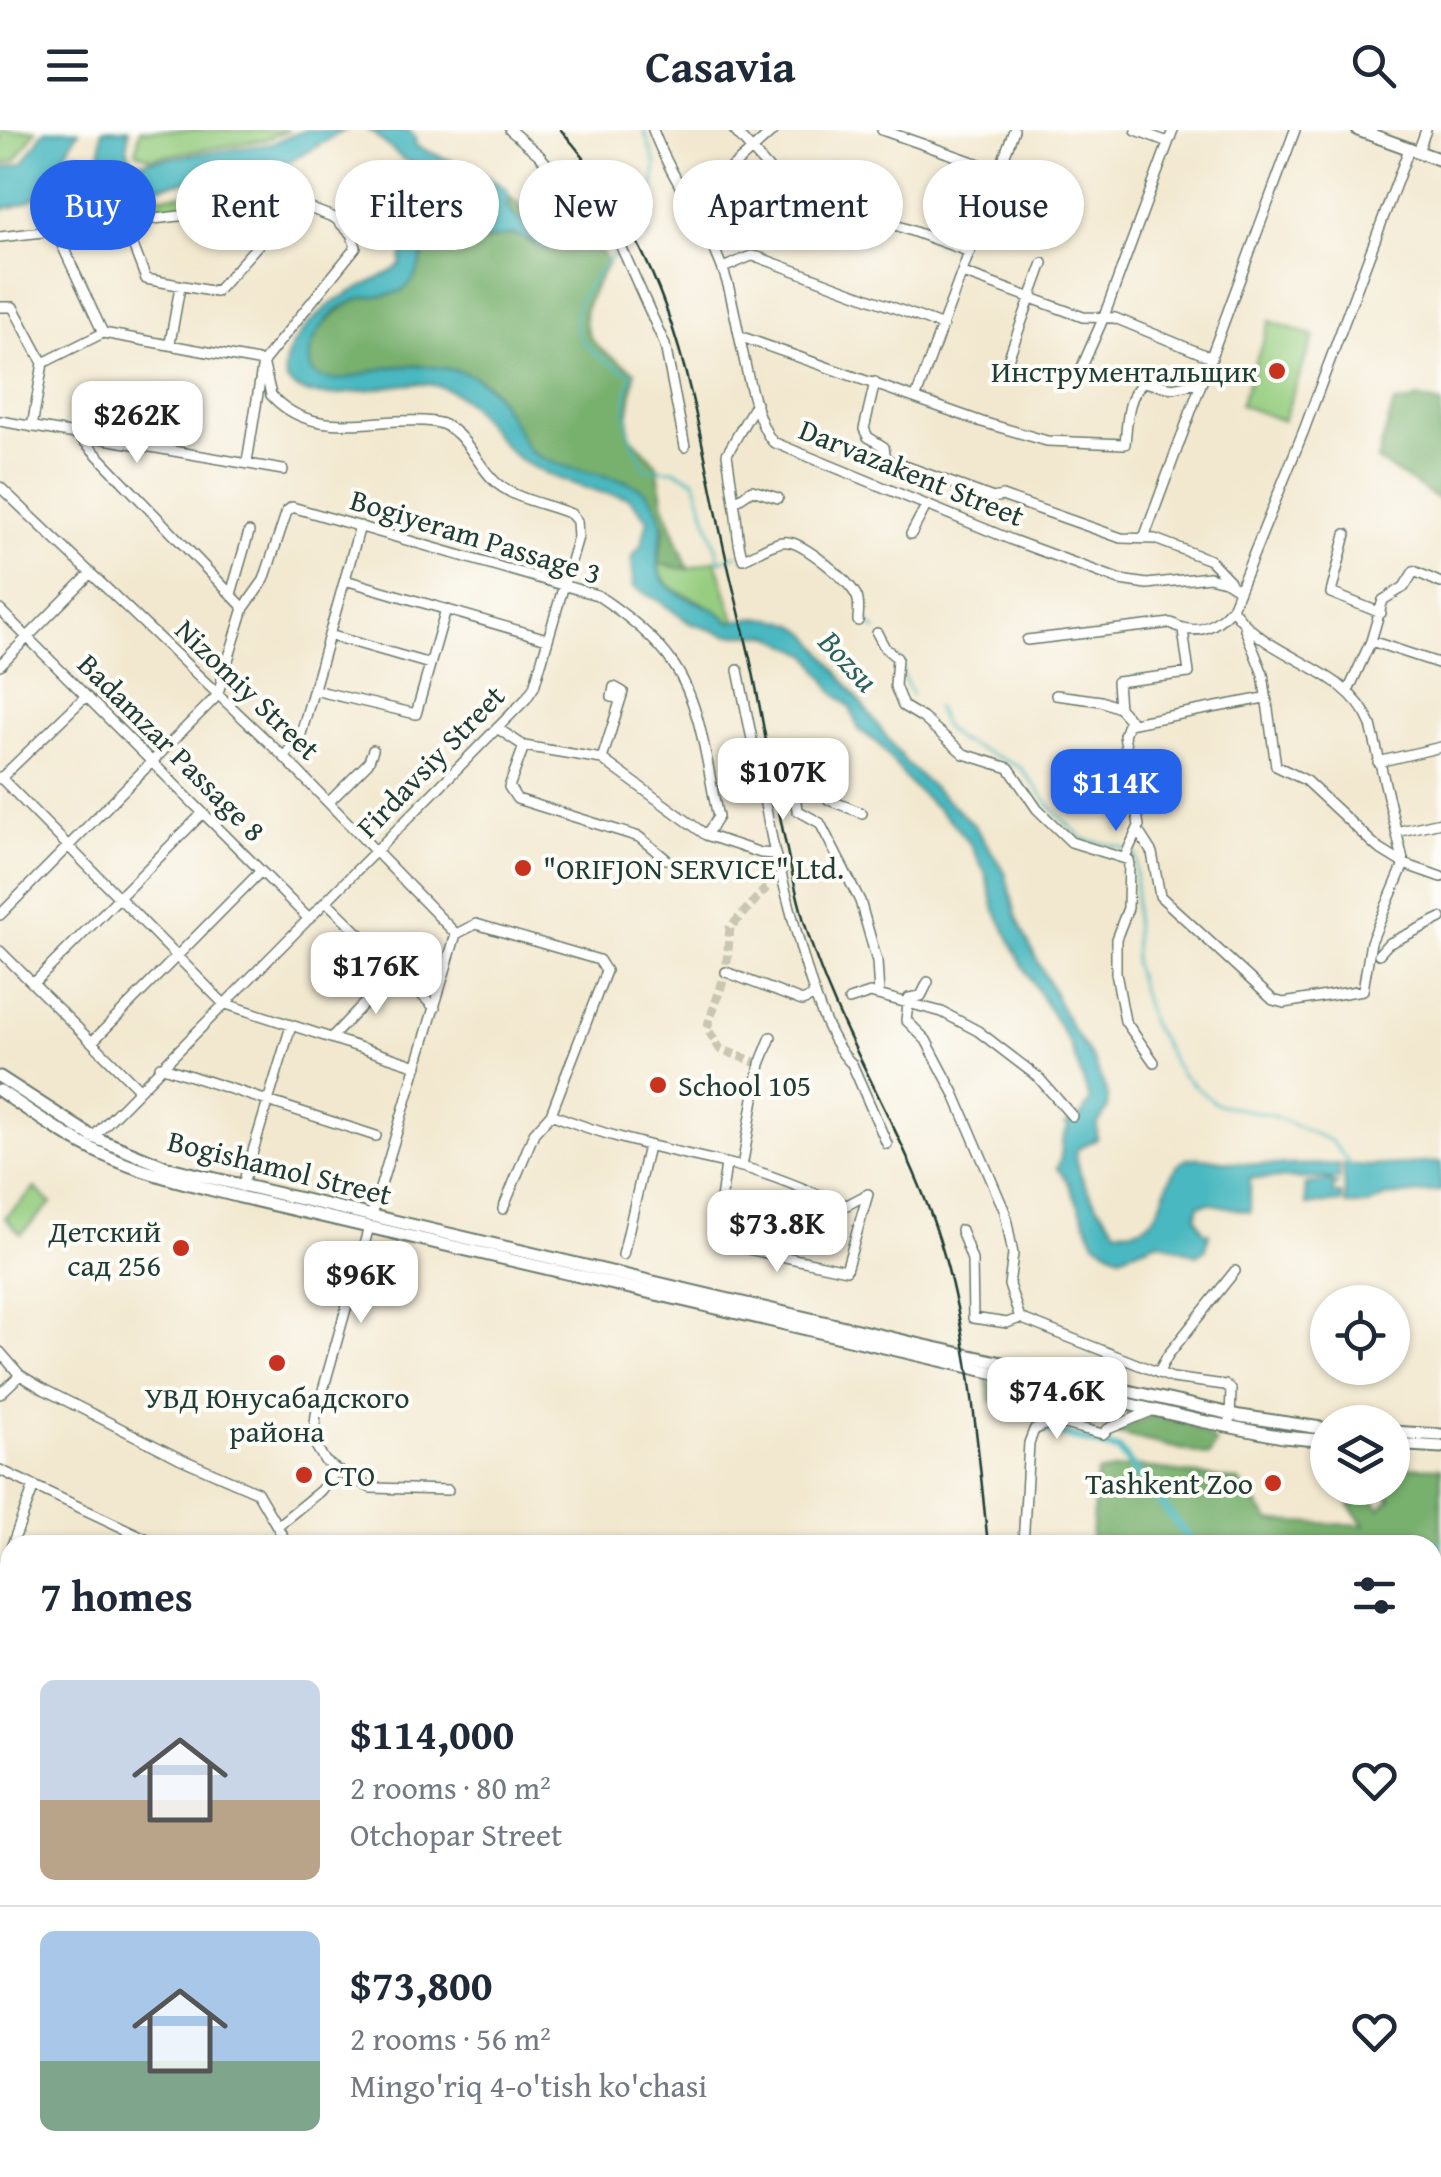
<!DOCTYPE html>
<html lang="en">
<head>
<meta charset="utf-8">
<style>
	body { margin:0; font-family:"Gentium Book Plus",serif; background:#f6f6f7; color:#1f2937; height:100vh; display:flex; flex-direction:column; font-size:38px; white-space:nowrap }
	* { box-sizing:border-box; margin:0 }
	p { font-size:32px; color:#747a83 }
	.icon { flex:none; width:55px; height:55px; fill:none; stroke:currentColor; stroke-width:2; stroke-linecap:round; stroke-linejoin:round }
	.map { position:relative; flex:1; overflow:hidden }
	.sheet { position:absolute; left:0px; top:1405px; width:1442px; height:642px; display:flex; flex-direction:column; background:#fff; border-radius:30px 30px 0 0; box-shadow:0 2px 8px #0004 }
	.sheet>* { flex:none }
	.banner { position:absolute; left:30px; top:30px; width:1382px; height:90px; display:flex; gap:20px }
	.fabs { position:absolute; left:1310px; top:1155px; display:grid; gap:20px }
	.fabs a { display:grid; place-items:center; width:100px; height:100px; border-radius:50%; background:#fff; box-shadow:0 2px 8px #0004; font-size:50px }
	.price { position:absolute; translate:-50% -85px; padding:0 22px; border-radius:20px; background:#fff; color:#222; font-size:32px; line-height:65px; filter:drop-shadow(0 2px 5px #0008) }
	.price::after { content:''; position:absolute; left:50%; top:60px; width:30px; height:22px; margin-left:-15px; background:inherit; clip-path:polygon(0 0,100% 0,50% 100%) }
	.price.active { background:#2563eb; color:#fff }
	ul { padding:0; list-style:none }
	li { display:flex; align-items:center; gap:30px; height:250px; padding:0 40px }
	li+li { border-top:2px solid #e0e1e3 }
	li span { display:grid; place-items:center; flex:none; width:280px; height:200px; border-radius:15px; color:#555 }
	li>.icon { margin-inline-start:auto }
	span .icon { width:120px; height:120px; fill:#fffc; stroke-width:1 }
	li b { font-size:42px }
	h2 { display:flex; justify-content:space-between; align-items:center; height:120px; padding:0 40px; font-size:42px }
	.pill { padding:0 35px; border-radius:45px; background:#fff; box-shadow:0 2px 8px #0004; font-size:35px; line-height:90px }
	.pill.active { background:#2563eb; color:#fff }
	header { display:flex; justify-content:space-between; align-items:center; height:130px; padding:0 40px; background:#fff; font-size:45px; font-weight:700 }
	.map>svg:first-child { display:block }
	.green { fill:#96cd80; stroke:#5a855a; stroke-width:2.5 }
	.forest { fill:#78b06e; stroke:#4c7651; stroke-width:2.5 }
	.water { fill:#49b8c0; stroke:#347a7a; stroke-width:2.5 }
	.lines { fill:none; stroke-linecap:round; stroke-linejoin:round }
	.stream { stroke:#49b8c0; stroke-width:2.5 }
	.canal { stroke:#49b8c0; stroke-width:8 }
	.minor-tunnel { stroke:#c8c6b0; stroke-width:9; stroke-dasharray:9 4.5; stroke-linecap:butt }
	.minor-casing { stroke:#69796a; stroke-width:12 }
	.major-casing { stroke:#69796a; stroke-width:15 }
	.highway-casing { stroke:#69796a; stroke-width:18 }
	.minor { stroke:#fff; stroke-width:9 }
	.major { stroke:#fff; stroke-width:11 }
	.highway { stroke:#fff; stroke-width:14 }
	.rail { stroke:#1f3d34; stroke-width:2.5 }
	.poi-dot { fill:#c8321e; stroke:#fdfcf7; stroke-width:4 }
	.labels { text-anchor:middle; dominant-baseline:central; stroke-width:8; stroke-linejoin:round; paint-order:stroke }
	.poi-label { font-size:30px; fill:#1f3d34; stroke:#fdfcf7; text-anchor:end }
	.street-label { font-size:30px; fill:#1f3d34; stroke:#fdfcf7 }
	.water-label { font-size:32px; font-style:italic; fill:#2c625e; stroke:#fdfcf7 }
</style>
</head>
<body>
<header><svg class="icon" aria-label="menu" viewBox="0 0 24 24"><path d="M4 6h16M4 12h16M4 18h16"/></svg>Casavia<svg class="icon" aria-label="search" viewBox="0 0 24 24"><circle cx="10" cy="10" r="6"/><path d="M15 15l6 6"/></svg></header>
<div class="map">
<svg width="1441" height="2047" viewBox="0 0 1441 2047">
	<rect width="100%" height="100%" fill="#fdfcf7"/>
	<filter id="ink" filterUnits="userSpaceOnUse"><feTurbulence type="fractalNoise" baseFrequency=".01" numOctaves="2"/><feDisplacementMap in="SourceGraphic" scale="20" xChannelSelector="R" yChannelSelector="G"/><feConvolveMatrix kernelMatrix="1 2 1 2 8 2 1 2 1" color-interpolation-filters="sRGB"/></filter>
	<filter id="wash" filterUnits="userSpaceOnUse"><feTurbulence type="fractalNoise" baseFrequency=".0048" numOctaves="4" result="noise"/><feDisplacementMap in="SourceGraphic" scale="40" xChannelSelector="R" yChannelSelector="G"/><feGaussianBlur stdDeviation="2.25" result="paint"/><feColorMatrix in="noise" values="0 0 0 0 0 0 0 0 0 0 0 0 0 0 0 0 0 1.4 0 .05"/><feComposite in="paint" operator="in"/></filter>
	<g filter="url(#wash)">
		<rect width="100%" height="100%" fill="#f2e8cf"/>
		<path class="green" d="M0,0H36L16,30L0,35Z
			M140,0H289L264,10L150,28L136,22Z
			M78,23C91,32 93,50 107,59C141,80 248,53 286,42L297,69H249L119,87C111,71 105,50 84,45Z
			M1270,191L1314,206L1283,291L1240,275Z
			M716,430L735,491L729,492C722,487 716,480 708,476C686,462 665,464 658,434L688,439Z
			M35,1058L51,1073L21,1104L5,1088Z
			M508,2038H661L658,2047H505Z"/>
		<path class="forest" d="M508,65L564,114L594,109L608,133C592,162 569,192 601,219C611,228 625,234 635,242L628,288L630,305L657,335L664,375L688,439L658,434L665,396L627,351C601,346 544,337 527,317C511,298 502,260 479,249C455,237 415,233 389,237C368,241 342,256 321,249C313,246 310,239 309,231C305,185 386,155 420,137L430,98C442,104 456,112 470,113C498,113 506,94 534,115V98C519,89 507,85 508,65Z
			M1417,268L1441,274V371L1377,330L1394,273L1410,272Z
			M984,1244L1115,1275L1089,1298C1071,1291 1058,1289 1040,1285C1019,1281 1014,1271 991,1272Z
			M1150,1286C1177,1290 1196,1294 1216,1313L1209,1326L1114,1303Z
			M1136,1336L1239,1351L1270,1391L1365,1395L1349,1375L1367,1361L1380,1379L1391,1369L1381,1358H1392L1393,1340L1396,1337L1441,1338V2047H986L989,2038H1432V1415H1090L1097,1343Z"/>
		<path class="water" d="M45,0H79C53,40 55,72 0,79V39L23,33Z
			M102,0H129L127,17L131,29L140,32L271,14L305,0H345L282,36L141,59C101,57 98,35 102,0Z
			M369,0H408L415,7L416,16C441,28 493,44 508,62L507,77L511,83L550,110L547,119L514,104L469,113L430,99C420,117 424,141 408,156C394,169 372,164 356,170C328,181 302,214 312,243C338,260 366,239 393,237C415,235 441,237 462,242C491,249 503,277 518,301C521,307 525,316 530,321C560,345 632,342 650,366C676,400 649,420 661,446C674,473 711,469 729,492C757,486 786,485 809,504L906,633L974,695L1005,742L1016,785L1025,806L1071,897L1094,931L1108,966L1107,979L1097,995V1009L1076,1020C1077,1052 1097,1076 1116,1099C1173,1107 1156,1045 1185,1030C1197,1025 1211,1030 1223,1031C1261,1037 1301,1035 1339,1034V1049L1250,1048V1082L1209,1073L1199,1075L1196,1086L1204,1102L1209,1103L1206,1119L1197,1125L1159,1111L1120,1126L1095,1112L1068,1052L1057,1038C1065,1025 1058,1012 1068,999L1066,994L1082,985L1090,970L1070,914L1024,838L995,780L986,745L970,714L952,692L910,654L878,613L859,600L850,577L834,563L809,525L769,505H727L690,493L662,473L634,457L632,427L642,414L648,389L628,367C597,364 537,344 513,324C489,304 473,267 441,257C394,242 323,286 287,251C275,223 317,182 339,169C359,156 382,149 401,135L406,84C425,59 450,85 472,95L481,93L488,83L486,69L475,60L404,30Z
			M1441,1032V1061L1385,1067L1368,1075H1346L1343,1034L1371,1036Z
			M1332,1051L1333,1054H1339L1333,1057V1064H1341L1342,1072L1306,1075L1305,1054Z"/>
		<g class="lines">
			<path class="stream" d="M644,0L656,35L647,108
				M618,121C566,173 552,211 633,244C618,281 629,306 645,339L674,340L695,350L720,431L737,425
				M863,489L876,500
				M900,529L901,541L912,565
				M936,577L945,598L956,609L1020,637L1057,684L1083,709L1121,717L1136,725L1134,835L1151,893L1180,943L1216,974L1271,985L1331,1011L1352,1037
				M1434,1414L1441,1411
				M0,1798L10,1793"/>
			<path class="canal" d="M1043,1299L1119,1320L1191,1411"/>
		</g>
	</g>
	<g filter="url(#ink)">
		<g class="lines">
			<path class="minor-tunnel" d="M760,934L720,919L707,898L726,842L730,798L768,756V738L775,724"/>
			<g class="minor-casing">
				<path id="minor" d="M510,0L539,25L566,56L586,68L615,103L665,215L685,317
					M653,0C673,54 712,100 728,155C739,193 750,287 773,312L1012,410L1120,450L1147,454L1209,447L1225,451L1239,460
					M734,0L782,54L970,122
					M882,0L999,41
					M1136,0L1168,12
					M1418,22L1426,0
					M690,75L774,0
					M124,92L146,149L216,162L265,107L258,74
					M55,100L103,203
					M0,107L282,74L304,76L335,88L351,104L356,117L263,232L247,332
					M723,138L751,126L758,127L943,196
					M963,143L1083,187L1115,188L1212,228
					M0,177H13L43,233
					M742,207L982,292L1047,311L1125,314C1127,294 1127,264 1144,252L1173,258L1202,252
					M170,213L180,157
					M1006,235L1043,133
					M1081,239L1103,189L1173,0
					M875,252L864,299L868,307L884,317L886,329L993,368L1002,366L1121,408L1155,409L1210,430L1230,451
					M916,267L1014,0
					M0,291L283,340
					M32,297L43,233L103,203L263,232
					M80,307L244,478
					M0,357L284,627L456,804
					M778,368L752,360L734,372C738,392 736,411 743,429C755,425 775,410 788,412C805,414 850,451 857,467C860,474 858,484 858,491
					M734,372L727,324L756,273
					M911,404L926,376
					M1346,404L1331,463L1381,483
					M1144,408L1295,0
					M345,450L547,509
					M231,464L249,402
					M0,480L309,789
					M1245,499L1263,544L1276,636L1305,650L1378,718L1404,734L1441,747
					M877,503L885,518L897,528L895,556L903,576L923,588L964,624L1009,638L1037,679L1071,712L1129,730L1128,778L1116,809V843L1125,891L1154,932
					M329,505L430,534
					M1027,510L1171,493C1195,507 1215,498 1232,478L1304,300L1409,19
					M1371,511L1441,534
					M0,535L91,443
					M1349,559L1371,511L1383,470L1404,457L1414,441L1441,453
					M314,560L416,584L446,479
					M1056,565L1101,571L1119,578
					M1132,592L1119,578L1117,552L1189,543L1183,500
					M497,598L524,616L602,629L706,705L761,723L775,724L738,540
					M524,616L509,657L517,669L639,707L666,729
					M284,627L301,604L360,396
					M602,629L623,562L614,557L612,567L619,569
					M1378,632L1441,617
					M0,647L223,873L417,936
					M0,649L86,566
					M329,672L368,633L373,620
					M862,683L829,670L801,628L791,632L797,680L820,693L860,771L877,831L879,865
					M1138,701L1152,723L1160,766L1273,870L1284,873L1363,860L1371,812L1404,734L1371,595C1346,534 1266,531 1232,478
					M1396,702L1441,692
					M775,724C793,778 813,898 852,934L887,1014
					M1125,727L1139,696L1124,605L1128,594L1264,568
					M327,772L435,878
					M0,785L217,566L244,478L264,450L287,381L292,377L597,465C624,483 653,505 672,532C702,574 707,638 718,687L706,705
					M456,804L476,794L599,830L606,841L551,984L534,1003L503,1079
					M0,821L138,958
					M1379,824L1388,814L1441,788
					M726,842L802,871L814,866
					M928,852L921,866L909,868L906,890L926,910L954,963L1005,1082L1013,1124L1009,1155L1020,1188
					M33,854L203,683
					M849,870L870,863L942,882L978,901L1038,947L1072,986
					M331,908L395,841
					M92,912L261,741
					M160,936L376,1006
					M551,984C611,1009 674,1021 738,1036C772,1044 807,1061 840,1073L847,1075L868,1064
					M93,1007L526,569L534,557L578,407L577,391L571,384C548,374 520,371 499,355C476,338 466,296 434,292C379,284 315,314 271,265L263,232
					M726,1034L716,1105L718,1111L724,1114L846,1140L868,1064
					M742,1037L760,934L771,907
					M242,1057L291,896
					M372,1085L456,804
					M369,1097L316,1285L313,1311L325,1331L337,1340L371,1358L448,1360
					M961,1100L972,1130L973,1188L1007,1193L1020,1188L1172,1248L1225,1255L1231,1259L1230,1289
					M623,1125L648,1016
					M0,1222L20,1245L45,1260L179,1328L257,1362L288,1415
					M1158,1243L1168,1225L1235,1141
					M0,1264L20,1245
					M0,1340L160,1415
					M277,1396L320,1361L337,1340
					M12,1415L34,1356
					M1023,1415L1029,1313L1034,1300L1053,1291L1103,1304L1108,1299L1154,1280
					M0,1448L10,1422
					M0,1574L10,1578
					M0,1675L10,1680
					M0,1781L10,1786
					M0,1881L10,1885
					M968,2047L971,2038"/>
			</g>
			<g class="major-casing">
				<path id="major" d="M1358,0L1441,30
					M0,947L93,1007L169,1038L921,1215L1240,1286L1328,1299
					M0,961C34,984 69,1009 106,1026C148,1045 195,1055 240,1067L1201,1291L1283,1307L1328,1311
					M1392,1302L1441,1305
					M1392,1314L1441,1317
					M75,2047L76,2038"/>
			</g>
			<g class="highway-casing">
				<path id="highway" d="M0,1941L10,1946
					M0,1955L10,1959
					M182,2038L203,2047
					M213,2038L233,2047"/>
			</g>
			<use href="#minor" class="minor"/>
			<use href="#major" class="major"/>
			<use href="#highway" class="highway"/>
			<path class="rail" d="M561,0C670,125 688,244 720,400C730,449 744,498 754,547C770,628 782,711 804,791C835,898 899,991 935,1096C969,1196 977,1310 988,1415
				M853,2047L857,2038
				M872,2047L876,2038
				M903,2047L908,2038"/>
		</g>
	</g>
	<g class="poi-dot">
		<circle cx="1277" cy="241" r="10"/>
		<circle cx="523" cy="738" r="10"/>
		<circle cx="658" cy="955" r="10"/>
		<circle cx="181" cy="1118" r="10"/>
		<circle cx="277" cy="1233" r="10"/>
		<circle cx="304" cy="1345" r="10"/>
		<circle cx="1273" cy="1353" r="10"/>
	</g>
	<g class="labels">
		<g class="poi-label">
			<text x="1257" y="241">Инструментальщик</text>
			<text x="543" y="738" text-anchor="start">"ORIFJON SERVICE" Ltd.</text>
			<text x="678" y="955" text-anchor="start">School 105</text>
			<text x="161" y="1101">Детский<tspan x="161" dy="34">сад 256</tspan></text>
			<text x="277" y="1267" text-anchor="middle">УВД Юнусабадского<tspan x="277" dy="34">района</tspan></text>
			<text x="324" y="1345" text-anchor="start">СТО</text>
			<text x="1253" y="1353">Tashkent Zoo</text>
		</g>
		<g class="street-label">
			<text transform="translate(912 342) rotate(22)">Darvazakent Street</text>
			<text transform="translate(476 406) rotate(17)">Bogiyeram Passage 3</text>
			<text transform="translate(248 559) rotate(44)">Nizomiy Street</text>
			<text transform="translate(172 617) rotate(45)">Badamzar Passage 8</text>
			<text transform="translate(430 631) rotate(-46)">Firdavsiy Street</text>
			<text transform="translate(280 1037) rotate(14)">Bogishamol Street</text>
		</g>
		<g class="water-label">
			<text transform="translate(849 531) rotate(47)">Bozsu</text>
		</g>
	</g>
</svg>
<div class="fabs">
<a><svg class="icon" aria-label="locate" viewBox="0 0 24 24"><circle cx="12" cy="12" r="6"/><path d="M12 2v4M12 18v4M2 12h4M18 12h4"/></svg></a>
<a><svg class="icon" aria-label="layers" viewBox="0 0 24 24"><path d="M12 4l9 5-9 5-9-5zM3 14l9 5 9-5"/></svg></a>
</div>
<b class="price" style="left:137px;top:336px">$262K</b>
<b class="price" style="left:783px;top:693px">$107K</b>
<b class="price active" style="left:1116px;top:704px">$114K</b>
<b class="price" style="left:376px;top:887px">$176K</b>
<b class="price" style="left:777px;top:1145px">$73.8K</b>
<b class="price" style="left:361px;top:1196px">$96K</b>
<b class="price" style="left:1057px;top:1312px">$74.6K</b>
<div class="banner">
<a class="pill active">Buy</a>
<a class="pill">Rent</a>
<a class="pill">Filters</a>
<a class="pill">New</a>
<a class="pill">Apartment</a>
<a class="pill">House</a>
</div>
<section class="sheet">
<h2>7 homes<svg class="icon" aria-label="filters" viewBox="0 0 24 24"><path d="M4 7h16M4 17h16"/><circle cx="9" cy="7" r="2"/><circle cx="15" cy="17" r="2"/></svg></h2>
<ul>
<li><span style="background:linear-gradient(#c9d6e8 60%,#b9a48a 0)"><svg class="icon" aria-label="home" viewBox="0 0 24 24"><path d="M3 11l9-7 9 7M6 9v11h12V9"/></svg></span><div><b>$114,000</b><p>2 rooms · 80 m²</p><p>Otchopar Street</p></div><svg class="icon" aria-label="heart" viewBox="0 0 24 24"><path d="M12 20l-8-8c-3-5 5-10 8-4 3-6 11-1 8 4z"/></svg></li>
<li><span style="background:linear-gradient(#a9c7e8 65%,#7fa58c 0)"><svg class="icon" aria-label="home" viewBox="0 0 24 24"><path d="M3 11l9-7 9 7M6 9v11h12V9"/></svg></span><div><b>$73,800</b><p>2 rooms · 56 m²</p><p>Mingo'riq 4-o'tish ko'chasi</p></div><svg class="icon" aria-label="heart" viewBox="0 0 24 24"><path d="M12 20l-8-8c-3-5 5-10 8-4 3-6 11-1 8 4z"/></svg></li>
</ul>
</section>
</div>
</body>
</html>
